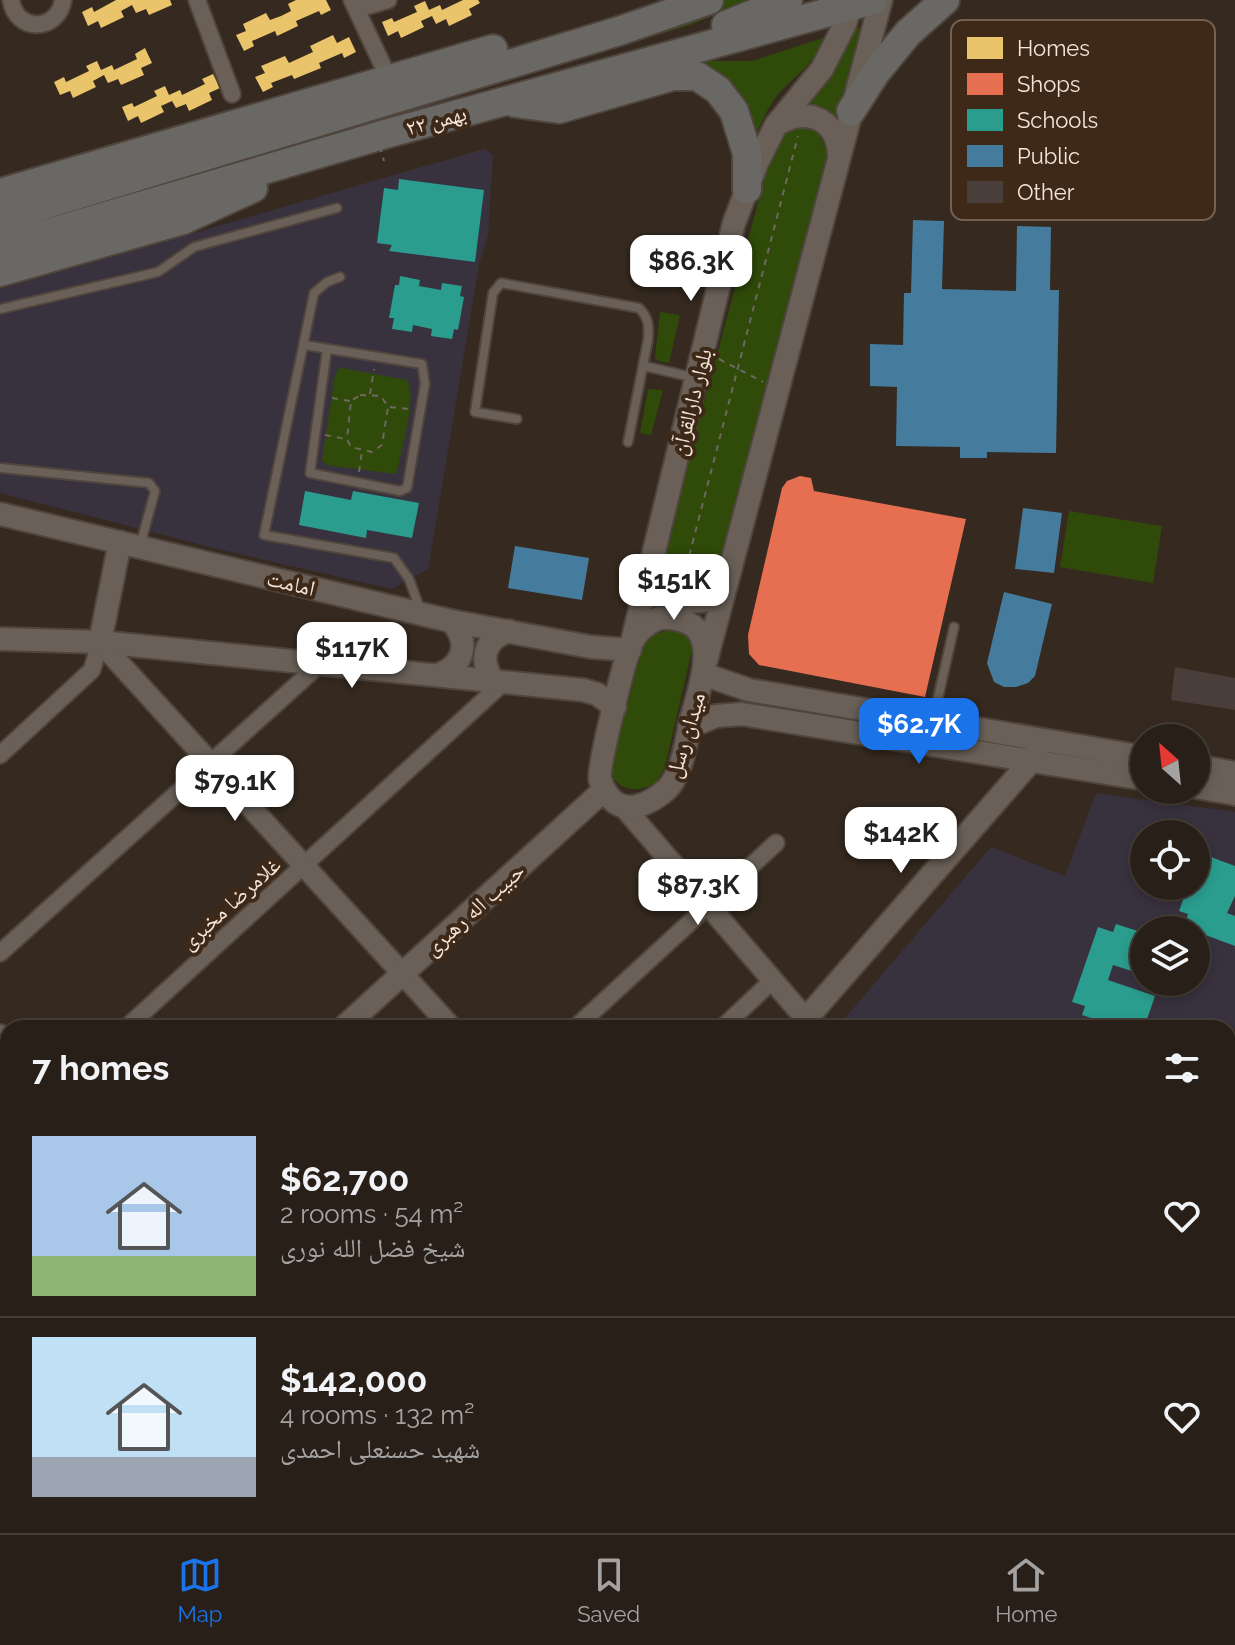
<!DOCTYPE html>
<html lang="en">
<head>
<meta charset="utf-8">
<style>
	body { margin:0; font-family:Raleway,"Noto Naskh Arabic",sans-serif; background:#342d25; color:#f1f3f6; height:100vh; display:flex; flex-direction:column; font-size:30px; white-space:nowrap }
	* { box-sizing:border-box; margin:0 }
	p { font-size:26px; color:#a5a3a2 }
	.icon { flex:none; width:44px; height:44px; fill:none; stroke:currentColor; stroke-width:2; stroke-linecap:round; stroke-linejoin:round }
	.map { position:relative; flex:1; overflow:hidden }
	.side { position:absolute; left:0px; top:1020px; width:1236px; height:514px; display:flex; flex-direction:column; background:#282018; border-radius:24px 24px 0 0; box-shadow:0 4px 12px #0003,0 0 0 2px #443e37 }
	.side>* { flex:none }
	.needle { width:52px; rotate:333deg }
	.fabs { position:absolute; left:1130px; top:724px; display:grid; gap:16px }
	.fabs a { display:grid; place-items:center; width:80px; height:80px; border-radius:50%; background:#282018; box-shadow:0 4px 12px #0003,0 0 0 2px #443e37; font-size:40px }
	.price { position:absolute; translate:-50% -68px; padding:0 18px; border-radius:16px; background:#fff; color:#222; font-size:26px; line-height:52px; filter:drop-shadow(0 2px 4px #0008) }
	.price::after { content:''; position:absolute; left:50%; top:48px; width:24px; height:18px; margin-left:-12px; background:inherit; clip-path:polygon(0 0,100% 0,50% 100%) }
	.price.selected { background:#1a73e8; color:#fff }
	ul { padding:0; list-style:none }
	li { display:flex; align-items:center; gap:24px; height:200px; padding:0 32px }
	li+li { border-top:2px solid #443e37 }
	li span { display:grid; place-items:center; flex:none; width:224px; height:160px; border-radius:0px; color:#555 }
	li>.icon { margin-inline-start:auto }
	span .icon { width:96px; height:96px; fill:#fffc; stroke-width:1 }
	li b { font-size:34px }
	h2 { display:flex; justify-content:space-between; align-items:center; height:96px; padding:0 32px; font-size:34px }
	.menu { display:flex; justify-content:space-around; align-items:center; height:112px; border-top:2px solid #443e37; background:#282018; font-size:22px; color:#a5a3a2 }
	.menu a { display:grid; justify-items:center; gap:4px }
	.menu .selected { color:#1a73e8 }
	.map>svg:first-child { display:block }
	.education { fill:#38313e; fill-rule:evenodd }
	.green { fill:#2f4a09 }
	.homes { fill:#e9c46a }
	.shops { fill:#e76f51 }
	.schools { fill:#2a9d8f }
	.public { fill:#457b9d }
	.building { fill:#4a3e3a }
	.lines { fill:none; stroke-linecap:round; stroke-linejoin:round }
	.service-casing { stroke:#4f453d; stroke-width:12 }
	.minor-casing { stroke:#4f453d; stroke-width:20 }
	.tertiary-casing { stroke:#4f453d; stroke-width:24 }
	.secondary-casing { stroke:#4f453d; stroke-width:26 }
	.trunk-casing { stroke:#4f453d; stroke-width:32 }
	.path { stroke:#716761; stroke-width:2; stroke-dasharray:6 6; stroke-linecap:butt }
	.service { stroke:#6a6058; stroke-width:8 }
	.minor { stroke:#6a6058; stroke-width:16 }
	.tertiary { stroke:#6a6058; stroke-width:20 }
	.secondary { stroke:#6a6058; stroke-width:22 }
	.trunk { stroke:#6a6864; stroke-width:28 }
	.path-bridge { stroke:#716761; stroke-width:2; stroke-dasharray:6 6; stroke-linecap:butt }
	.labels { text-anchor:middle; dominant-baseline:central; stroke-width:8; stroke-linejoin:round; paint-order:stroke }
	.street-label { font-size:22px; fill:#f4e5db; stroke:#3e2918 }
	.key { fill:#3e2918; stroke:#756152; stroke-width:2 }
	.key-label { font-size:22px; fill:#f4e5db }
</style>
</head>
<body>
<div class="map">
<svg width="1235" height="1533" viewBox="0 0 1235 1533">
	<rect width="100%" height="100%" fill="#362a20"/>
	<path class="education" d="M484,149L493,155L488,236L479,264L428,569L392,589L226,551L0,493V289Z
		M1096,793L1235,812V1027L1228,1046V1028H842L839,1025L991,847L1065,876ZM1144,834H1196V886H1144ZM1144,930H1196V982H1144Z
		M506,1526H715L713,1533H513Z"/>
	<path class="green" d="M725,0H751L690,25L595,54V48Z
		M860,28L836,131L799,110L840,59L853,29Z
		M823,38C813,65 804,68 785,87C771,99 764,119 755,135C748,92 729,88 700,61H752Z
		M795,125H812C822,137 826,146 827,162L717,589L679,592L659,569L772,151L782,133Z
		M660,312L680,315L669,363L659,361L655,358Z
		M342,368L407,380C417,396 402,448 398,468L395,474L326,465L322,460L335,375L338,369Z
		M648,389L663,390L651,435L640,433Z
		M1069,511L1162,526L1153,583L1060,567Z
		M674,629L686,636L693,646L665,767L655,784C637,792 624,792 611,776V764L644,642L650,635Z
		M751,1526H1023L1021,1533H749Z"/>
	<path class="homes" d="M116,0H170L172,5L149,15L146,9L136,13L132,5L121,11L124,17L101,28L98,21L88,26L82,12L92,7L94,12Z
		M296,0H326L331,10L321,15L319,11L296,21L298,26L277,36L275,31L252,41L254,46L244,51L236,35L246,31L243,24L266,13L270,20L281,16L291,11L288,4Z
		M463,0H478L480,3L469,9L472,15L449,26L446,19L436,24L432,16L421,21L424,27L401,38L398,31L388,36L382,22L392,18L394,22L417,12L414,6L425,1L429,10L440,5L442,10Z
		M333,35L337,43L349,37L356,52L344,58L342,53L319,63L321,68L294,79L292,75L271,83L273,87L263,92L255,77L265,73L261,66L285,56L289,63L313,52L310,46Z
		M145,48L152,63L141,68L144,75L121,85L118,79L108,83L104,75L93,81L96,87L73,98L70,91L60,95L54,82L64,77L66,82L89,71L86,66L97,61L101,70L112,65L114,70L137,59L135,54Z
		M213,74L220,88L209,93L212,100L189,111L186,104L176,108L172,101L161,106L164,112L141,123L138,116L128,121L122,107L132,103L134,107L157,96L154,91L165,86L169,95L180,90L182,95L205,84L202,79Z"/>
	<path class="shops" d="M800,476L811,478L814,491L966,519L925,697L759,665L749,654L748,635L782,488L787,481Z"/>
	<path class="schools" d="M399,179L484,190L475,262L389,251L392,245L377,243L384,188L398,190Z
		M400,276L420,280L419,286L441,290L442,283L462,286L460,296L464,297L458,330L454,329L452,339L431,336L432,329L413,325L412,332L392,329L394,318H389L395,285H399Z
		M305,491L351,500L353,491L419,503L412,538L367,530L366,538L299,525Z
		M1200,853L1235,866V896L1227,913L1235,916V946L1184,927L1188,914L1179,911L1188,886H1196V864Z
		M1116,924L1144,933V975L1113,965L1108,980L1155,996L1144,1028H1121L1082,1015L1085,1006L1072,1002L1098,927L1113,932Z"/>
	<path class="public" d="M913,220L944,221L942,289L1016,291L1017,226L1051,227L1050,290H1059L1056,453L987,452V458H960V447L896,446L897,387L870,386V344L903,345L904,293H911Z
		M1023,508L1062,513L1054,573L1015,569Z
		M515,546L589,558L582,600L508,588Z
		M1004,592L1052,604L1035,676L1028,683L1016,687H1004L994,682L987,663Z"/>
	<path class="building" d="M1175,667L1235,678V710L1171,700Z"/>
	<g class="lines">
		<g class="service-casing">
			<path id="service" d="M340,277L327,282L314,293L264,535L394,558L409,579L420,609
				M0,309L158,272L194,247L337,208
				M304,345L422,364L425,384L407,488L400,491L310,473L327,349
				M644,366L696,378
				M517,419L475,412L493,293L501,283L639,308C649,318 649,326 648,340L628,442
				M0,468L149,483L155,491L140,546
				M933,720L954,627"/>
		</g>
		<g class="minor-casing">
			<path id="minor" d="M11,0C16,33 58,32 63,0
				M197,0L232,94
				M352,0L389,79
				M356,9L388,0
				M0,755L92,670L100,642
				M0,953L321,663
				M126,1028L505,681
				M575,1028L776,843
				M722,1028L773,980
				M1228,1108H1235
				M0,1144L8,1136
				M1228,1189H1235
				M1228,1254L1235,1255
				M1234,1286L1235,1280
				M1228,1339H1235
				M1228,1397L1235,1398
				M1228,1434L1235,1435
				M1228,1500L1235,1501
				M24,1533L32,1526
				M208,1533L216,1526
				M317,1533L324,1526
				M1165,1533V1526"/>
		</g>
		<g class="tertiary-casing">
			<path id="tertiary" d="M100,642L452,1028
				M623,806L806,1019
				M0,1035L8,1043
				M0,1529L4,1533
				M725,1533L727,1526"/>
		</g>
		<g class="secondary-casing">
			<path id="secondary" d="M776,125C806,106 837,118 839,155
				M0,514L451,621L591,647L630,650
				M650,569C665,601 693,610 724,593
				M659,618C728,615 701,681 691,720C686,741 683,772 667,789C656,799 638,810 623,806C611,803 603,790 600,779C598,766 625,657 632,642C638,630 648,623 659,618Z
				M0,639L100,642L583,690L597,694L615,707
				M100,642L120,542
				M632,642L734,223L757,163L776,125L822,69L845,24L852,0
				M706,661L881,0
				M703,674L749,690L1144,757
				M438,675C465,665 470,641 451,621
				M492,679C479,658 485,639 509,631
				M689,727L716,716L742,714L1144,779
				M1196,766L1235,773
				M1196,787L1235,794
				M343,1028L604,790
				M798,1028L1031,761L1037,750
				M1228,1088L1235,1069
				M0,1341L8,1333
				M449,1526L456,1533
				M477,1526L485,1533
				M1041,1533L1043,1526"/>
		</g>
		<g class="trunk-casing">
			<path id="trunk" d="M726,25L788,0
				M515,103L559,109L673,76H697L718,90L734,111L747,153V189
				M851,111L876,72L908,33L945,0
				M0,193L493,49
				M0,218L619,31L709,0
				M0,247L389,133L873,0
				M0,272L183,220L253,188"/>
		</g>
		<path class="path" d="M719,359L763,382
			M370,394L374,369
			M360,395L381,396L388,407L382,445L372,452L351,447L347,439L351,401Z
			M332,398L350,401
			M390,407L408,409
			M325,435L346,439
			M359,472L362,451
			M668,563L685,568
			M708,575L686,568L798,136
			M825,1023L830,1028"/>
		<use href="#service" class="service"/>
		<use href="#minor" class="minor"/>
		<use href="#tertiary" class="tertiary"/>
		<use href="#secondary" class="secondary"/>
		<use href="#trunk" class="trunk"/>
		<path class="path-bridge" d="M360,77L384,161"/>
	</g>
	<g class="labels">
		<g class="street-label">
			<text transform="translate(436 120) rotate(-15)">۲۲ بهمن</text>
			<text transform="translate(691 402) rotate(-76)">بلوار دارالقرآن</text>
			<text transform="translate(291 583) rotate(13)">امامت</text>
			<text transform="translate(685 735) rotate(-73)">میدان رسل</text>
			<text transform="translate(230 903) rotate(-42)">غلامرضا مخبری</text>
			<text transform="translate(474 909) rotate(-42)">حبیب اله رهبری</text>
		</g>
	</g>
	<rect x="951" y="20" width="264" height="200" rx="12" class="key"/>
	<rect x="967" y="37" width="36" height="22" fill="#e9c46a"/>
	<rect x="967" y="73" width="36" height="22" fill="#e76f51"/>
	<rect x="967" y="109" width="36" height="22" fill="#2a9d8f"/>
	<rect x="967" y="145" width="36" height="22" fill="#457b9d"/>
	<rect x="967" y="181" width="36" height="22" fill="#4a3e3a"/>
	<g class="key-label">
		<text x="1017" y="56">Homes</text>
		<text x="1017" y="92">Shops</text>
		<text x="1017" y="128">Schools</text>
		<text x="1017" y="164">Public</text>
		<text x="1017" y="200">Other</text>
	</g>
</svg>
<div class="fabs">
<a><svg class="needle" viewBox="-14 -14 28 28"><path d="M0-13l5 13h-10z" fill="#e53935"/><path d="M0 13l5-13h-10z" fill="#a5a3a2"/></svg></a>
<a><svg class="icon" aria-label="locate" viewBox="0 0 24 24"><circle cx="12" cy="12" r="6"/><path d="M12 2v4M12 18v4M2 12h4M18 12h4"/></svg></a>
<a><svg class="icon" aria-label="layers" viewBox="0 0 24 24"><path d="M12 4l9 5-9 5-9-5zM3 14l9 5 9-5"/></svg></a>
</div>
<b class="price" style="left:691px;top:303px">$86.3K</b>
<b class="price" style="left:674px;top:622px">$151K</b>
<b class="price" style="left:352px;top:690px">$117K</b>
<b class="price selected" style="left:919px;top:766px">$62.7K</b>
<b class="price" style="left:235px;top:823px">$79.1K</b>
<b class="price" style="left:901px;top:875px">$142K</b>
<b class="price" style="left:698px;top:927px">$87.3K</b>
<section class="side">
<h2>7 homes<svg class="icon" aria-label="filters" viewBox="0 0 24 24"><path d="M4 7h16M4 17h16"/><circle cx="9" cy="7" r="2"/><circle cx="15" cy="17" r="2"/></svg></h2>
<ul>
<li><span style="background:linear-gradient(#a9c7e8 75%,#8fb573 0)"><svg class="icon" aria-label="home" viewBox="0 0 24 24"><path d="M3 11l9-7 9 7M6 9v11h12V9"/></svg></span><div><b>$62,700</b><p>2 rooms · 54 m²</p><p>شیخ فضل الله نوری</p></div><svg class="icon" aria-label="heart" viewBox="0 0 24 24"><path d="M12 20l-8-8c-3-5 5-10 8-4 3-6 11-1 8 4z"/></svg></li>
<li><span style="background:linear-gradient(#bfe0f5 75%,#9aa5b1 0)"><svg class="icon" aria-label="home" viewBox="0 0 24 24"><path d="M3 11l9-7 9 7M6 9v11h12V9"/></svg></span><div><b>$142,000</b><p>4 rooms · 132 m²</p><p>شهید حسنعلی احمدی</p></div><svg class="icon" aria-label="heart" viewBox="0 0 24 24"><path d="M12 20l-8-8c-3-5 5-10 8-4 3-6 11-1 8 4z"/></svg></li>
</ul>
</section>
</div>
<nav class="menu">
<a class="selected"><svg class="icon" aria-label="map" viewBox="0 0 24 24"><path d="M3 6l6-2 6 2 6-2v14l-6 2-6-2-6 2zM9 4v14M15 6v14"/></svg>Map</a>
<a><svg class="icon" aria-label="saved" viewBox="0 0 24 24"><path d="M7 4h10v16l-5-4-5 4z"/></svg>Saved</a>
<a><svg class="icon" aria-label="home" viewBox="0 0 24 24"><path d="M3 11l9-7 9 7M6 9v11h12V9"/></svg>Home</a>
</nav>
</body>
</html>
